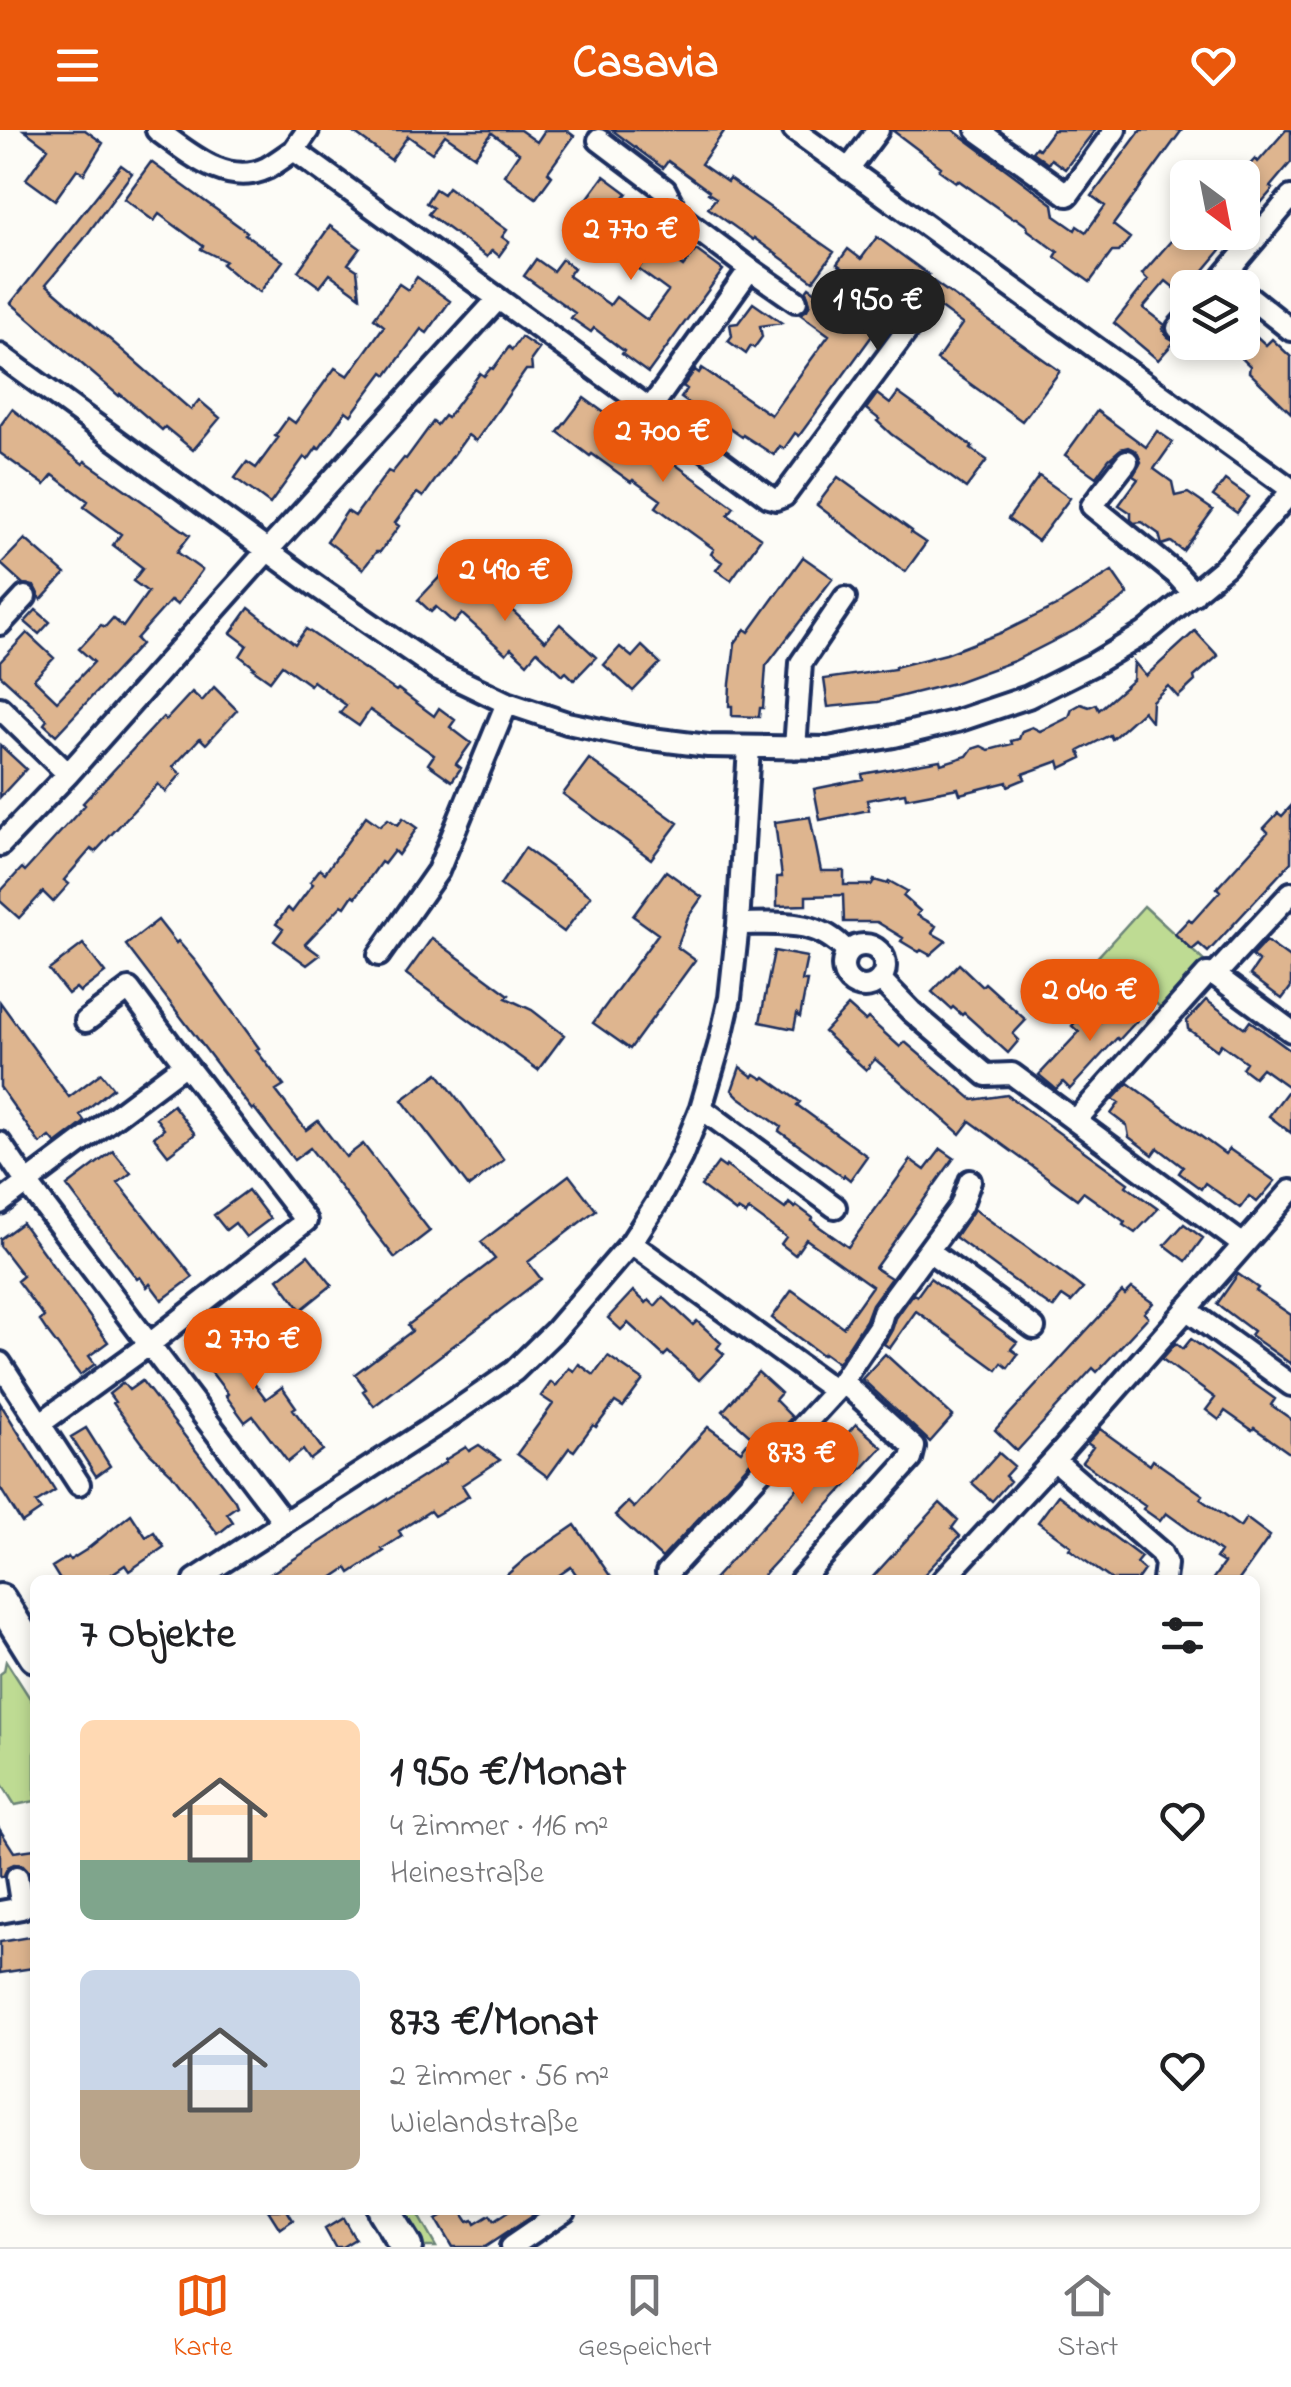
<!DOCTYPE html>
<html lang="de">
<head>
<meta charset="utf-8">
<style>
	body { margin:0; font-family:"Indie Flower",sans-serif; background:#f2f2f2; color:#202124; height:100vh; display:flex; flex-direction:column; font-size:38px; white-space:nowrap }
	* { box-sizing:border-box; margin:0 }
	p { font-size:32px; color:#757577 }
	.icon { flex:none; width:55px; height:55px; fill:none; stroke:currentColor; stroke-width:2; stroke-linecap:round; stroke-linejoin:round }
	.map { position:relative; flex:1; overflow:hidden }
	.sheet { position:absolute; left:30px; top:1445px; width:1230px; height:640px; display:flex; flex-direction:column; background:#fff; border-radius:15px; box-shadow:0 5px 15px #0003 }
	.sheet>* { flex:none }
	.needle { width:65px; rotate:148deg }
	.tools { position:absolute; left:1170px; top:30px; display:grid; gap:20px }
	.tools a { display:grid; place-items:center; width:90px; height:90px; border-radius:15px; background:#fff; box-shadow:0 5px 15px #0003; font-size:50px }
	.price { position:absolute; translate:-50% -85px; padding:0 22px; border-radius:35px; background:#ea580c; color:#fff; font-size:32px; line-height:65px; filter:drop-shadow(0 2px 5px #0008) }
	.price::after { content:''; position:absolute; left:50%; top:60px; width:30px; height:22px; margin-left:-15px; background:inherit; clip-path:polygon(0 0,100% 0,50% 100%) }
	.price.on { background:#222; color:#fff }
	ul { padding:0; list-style:none }
	li { display:flex; align-items:center; gap:30px; height:250px; padding:0 50px }
	li span { display:grid; place-items:center; flex:none; width:280px; height:200px; border-radius:15px; color:#555 }
	li>.icon { margin-inline-start:auto }
	span .icon { width:120px; height:120px; fill:#fffc; stroke-width:1 }
	li b { font-size:42px }
	h2 { display:flex; justify-content:space-between; align-items:center; height:120px; padding:0 50px; font-size:42px }
	header { display:flex; justify-content:space-between; align-items:center; height:130px; padding:0 50px; background:#ea580c; color:#fff; font-size:45px; font-weight:700 }
	.dock { display:flex; justify-content:space-around; align-items:center; height:140px; border-top:2px solid #e0e0e0; background:#fff; font-size:28px; color:#757577 }
	.dock a { display:grid; justify-items:center; gap:5px }
	.dock .on { color:#ea580c }
	.map>svg:first-child { display:block }
	.green { fill:#bedb93; stroke:#6c8578; stroke-width:2.5 }
	.building { fill:#deb58f; stroke:#1b2f5e; stroke-width:2.5 }
	.lines { fill:none; stroke-linecap:round; stroke-linejoin:round }
	.street-casing { stroke:#1b2f5e; stroke-width:28 }
	.secondary-casing { stroke:#1b2f5e; stroke-width:38 }
	.street { stroke:#fdfcf7; stroke-width:20 }
	.secondary { stroke:#fdfcf7; stroke-width:30 }
</style>
</head>
<body>
<header><svg class="icon" aria-label="menu" viewBox="0 0 24 24"><path d="M4 6h16M4 12h16M4 18h16"/></svg>Casavia<svg class="icon" aria-label="heart" viewBox="0 0 24 24"><path d="M12 20l-8-8c-3-5 5-10 8-4 3-6 11-1 8 4z"/></svg></header>
<div class="map">
<svg width="1291" height="2117" viewBox="0 0 1291 2117">
	<rect width="100%" height="100%" fill="#fdfcf7"/>
	<filter id="ink" filterUnits="userSpaceOnUse"><feTurbulence type="fractalNoise" baseFrequency=".01" numOctaves="2"/><feDisplacementMap in="SourceGraphic" scale="20" xChannelSelector="R" yChannelSelector="G"/><feConvolveMatrix kernelMatrix="1 2 1 2 8 2 1 2 1" color-interpolation-filters="sRGB"/></filter>
	<g filter="url(#ink)">
		<path class="green" d="M1144,776L1204,831L1161,878L1150,868L1144,874L1095,830Z
			M6,1531L35,1576V1671L15,1675L0,1651V1544L4,1541Z
			M397,2080H415L436,2117H420Z"/>
		<path class="building" d="M24,0H85L103,13L84,44L77,39L55,70L26,49L48,18Z
			M350,0H520L537,12L545,0H566L574,6L548,42L552,46L536,68L504,45L519,23L492,3L475,26L445,5L432,23L408,6L391,30Z
			M612,0H725L701,34L727,52L729,49L834,122L813,151L754,108L753,110L708,78L716,68L708,63L709,61L668,31L663,38Z
			M892,0H953L1053,74L1055,86L1075,100L1077,96L1086,102L1105,76L1092,66L1141,0H1182L1113,95L1130,108L1119,122H1112L1090,152L1055,127L1058,122L1028,100L1027,96L1016,88H1012L958,50L956,52L939,40L941,37Z
			M1053,0H1095L1065,39L1051,29L1048,34L1032,22L1036,17L1039,19Z
			M1286,0H1291V32L1270,57L1273,59L1242,95V43L1255,29L1258,32Z
			M151,32L247,102L245,104L283,131L260,162L240,149L222,134L225,131L201,119L203,116L159,84L154,91L124,69Z
			M121,35L132,43L83,110L46,154L191,280L199,270L220,288L193,320L165,297L162,300L120,264L119,266L11,173Z
			M604,46L627,63L622,70L665,101L654,117L683,137L696,120L723,140L648,243L622,224L624,221L594,198L591,202L571,188L575,183L524,146L536,129L553,141L562,129L574,138L568,146L610,175L616,167L647,190L668,161L638,139L648,125L613,100L611,103L579,80Z
			M448,57L507,100L502,107L509,112L499,126L492,120L487,127L428,84L433,78L426,73L435,59L443,64Z
			M1185,95L1188,102H1236L1183,165L1166,151L1143,178L1165,195L1162,199L1168,207L1175,211L1158,230L1114,193L1148,150L1142,144Z
			M330,96L360,118L348,134L357,140L360,166L330,144L320,157L298,141Z
			M877,107L929,145L927,147L1060,241L1022,291L937,230L962,194L909,155L799,306L795,303L784,319L780,316L774,325L743,305L742,307L713,287L711,289L681,268L687,259L683,256L695,240L699,243L702,238L771,285L829,205L800,184L807,180L810,173L806,161L809,157L845,183L866,155L837,134L848,119L861,129Z
			M417,147L450,171L427,203L421,199L387,245L383,242L351,285L346,281L319,319L317,317L308,330L304,327L270,374L235,348L247,332L256,338L278,308L275,306L288,288L295,293L335,238L348,246L384,196L374,188L399,154L408,160Z
			M753,173L782,193L760,196L762,207L754,218L751,216L746,224L728,211L732,206L730,194L738,193Z
			M1242,193L1266,215L1272,209L1291,227V283L1249,242L1250,236L1225,212H1242Z
			M521,207L539,219L531,230L532,240H526L476,311L468,305L423,367L417,363L395,393L399,396L380,422H376L363,439L327,411L347,381L355,386L388,341L392,343L404,328L406,329L433,292L437,295L444,286L447,288L480,243L484,246L491,238L493,239L509,217L512,220Z
			M898,263L973,317L971,319L987,330L966,358L891,304L877,291L879,289L866,279L877,264L890,274Z
			M584,268L734,377L728,385L761,408L731,450L716,440L722,432L711,424L714,419L656,377L661,370L633,350L631,352L592,324L590,326L558,302Z
			M12,279L83,334L85,331L190,405L177,422L202,440L177,475L171,470L136,509L141,514L56,605L44,594L47,590L34,576L0,545V532L27,503L54,528L34,549L57,571L94,532L79,519L101,495L105,497L113,488L123,497L148,462L133,451L143,438L113,415L121,404L84,377L88,371L53,345L45,355L0,323V296Z
			M1097,281L1146,317L1157,301L1173,312L1154,339L1172,352L1175,366L1188,363L1213,380L1183,421L1171,412L1162,415L1159,404L1142,392L1134,393L1131,390V383L1119,375L1138,349L1133,346L1141,332L1136,321L1128,317L1121,319L1109,329L1096,347L1065,325Z
			M1039,346L1070,368L1038,411L1008,389Z
			M838,347L912,401L911,403L926,413L905,442L817,375Z
			M1225,350L1249,367L1237,383L1213,366Z
			M25,409L65,444L41,470L34,456L23,454L1,434Z
			M803,427L833,448L766,536L763,578H760L759,587L732,586V576H729L730,554L735,513L745,499L749,502Z
			M450,436L468,453L470,450L482,461L486,456L545,511L560,494L596,527L574,550L566,542L563,545L537,521L527,533L511,518L506,524L462,484L454,493L436,477L431,482L418,470Z
			M1112,441L1128,464L1120,471L1079,498L1014,531L954,553L878,572L828,577L824,549L895,539V537L946,524L1003,502L1058,475Z
			M249,478L295,514L306,499L396,561L398,559L434,586L439,578L455,590L450,597L471,613L456,634L461,638L452,651L428,634L434,625L370,580L359,596L340,583L346,575L313,551L310,555L282,535L270,551L253,539L255,538L240,526L247,515L231,503Z
			M36,480L50,492L39,504L25,492Z
			M1195,501L1218,526L1194,547L1195,551L1178,567L1168,556L1152,571L1151,591L1143,581L1112,609L1110,605L1079,621L1082,628L1061,638L1059,631L1023,644L1025,649L1008,656L1007,652L960,664L958,658L906,668L905,663L867,670L869,680L820,690L814,659L863,649L862,644L940,630L941,634L967,626L972,619L981,616L989,620L1012,614L1011,611L1019,609L1022,601L1032,597L1040,601L1049,597L1069,587L1072,579L1081,574L1089,577L1096,574L1099,580L1133,550L1134,532L1146,546Z
			M642,516L660,533L633,561L604,535L620,517L632,527Z
			M214,557L237,580L206,614L200,608L173,637L181,644L166,662L158,654L95,722L91,719L64,750L69,754L53,772L43,762L19,788L0,771V762L22,738L25,741L85,675L83,673L163,587L166,590L192,562L202,571Z
			M0,615L26,639L0,667Z
			M589,629L678,693L651,729L563,664Z
			M1291,676V732L1208,822L1199,814L1192,820L1175,804L1189,789L1192,792L1220,761L1217,758L1268,702L1264,698L1278,683L1282,686Z
			M366,686L380,696L388,689L398,695L403,688L417,698L398,725L394,721L384,734L381,732L356,767L353,765L345,777L342,775L305,814L320,825L307,835L274,811L283,799L276,794L288,778L292,782L313,754L310,752L320,739L325,743Z
			M810,687L821,741H844V755H872L874,750L888,754L889,751L907,761L903,766L920,781L917,785L936,796L932,803L946,811L930,825L921,820L919,822L901,811L903,808L877,792H844L843,765L806,766V775L777,776V747H782L775,692Z
			M525,718L591,766L564,802L500,755Z
			M666,741L702,767L688,787L677,817L695,830L630,919L593,893L658,804L633,786Z
			M158,790L176,813L178,811L196,832L259,918L256,920L284,956L276,961L306,1000L318,991L346,1027L363,1014L430,1101L395,1128L310,1018L294,1030L254,978L252,980L126,815Z
			M432,808L509,865L506,868L532,880L564,905L538,940L406,844Z
			M1266,811L1291,829V857L1282,869L1250,845L1259,832L1252,826Z
			M83,814L105,843L80,862L76,858L68,864L49,840Z
			M774,821L807,827L802,851H807L800,887L797,884L794,899L760,892Z
			M959,834L982,856L985,853L1026,890L1013,904L1019,910L1008,923L964,883L962,885L953,877L951,879L932,862Z
			M1123,868L1142,885L1119,910L1117,908L1070,959L1063,952L1056,959L1039,945L1079,902L1072,896L1087,879L1101,891Z
			M1206,870L1245,898L1250,891L1291,921V1003L1269,986L1290,958L1262,938L1254,947L1242,938L1246,932L1221,914L1217,920L1188,899L1187,891Z
			M0,872L69,967L101,943L113,958L80,985L85,992L56,1014L50,1007L40,1014L0,957Z
			M848,876L865,891L868,888L900,917L905,912L973,970L1007,965L1128,1053L1126,1056L1158,1079L1135,1103L1123,1095L1125,1092L1083,1062L1077,1069L970,991L960,1004L875,929L866,940L824,902Z
			M740,937L753,947L755,944L763,949L765,947L800,972L797,975L867,1026L850,1050L844,1045L843,1047L779,1001L781,997L739,967L732,960Z
			M438,943L504,1030L469,1057L402,970Z
			M1128,953L1225,1024L1229,1019L1275,1051L1257,1072L1249,1066L1240,1078L1205,1053L1201,1059L1179,1043L1183,1037L1158,1018L1153,1025L1129,1007L1127,996L1111,984L1119,973L1113,969Z
			M173,975L195,1004L168,1025L154,1007L164,999L156,988Z
			M941,1019L954,1028L875,1138L891,1148L872,1174L866,1190L838,1233L824,1223L822,1225L772,1188L792,1160L843,1197L872,1156L806,1109L795,1125L781,1114L786,1107L749,1080L746,1085L738,1080L736,1082L701,1056L718,1033L725,1038L726,1036L785,1079L789,1073L795,1078L797,1076L813,1088L812,1090L817,1095L848,1117L911,1030L925,1040Z
			M113,1021L131,1043L118,1053L193,1147L162,1170L150,1154L147,1157L140,1147L137,1149L67,1056Z
			M569,1045L596,1080L528,1132L541,1149L374,1276L363,1261L366,1259L355,1244L412,1201L408,1195L495,1129L481,1112Z
			M248,1060L270,1089L246,1107L235,1093L226,1100L214,1085Z
			M974,1079L1073,1151L1083,1159L1071,1172L1062,1166L1053,1178L1031,1163L955,1107Z
			M22,1093L108,1212L89,1226L95,1234L80,1245L46,1200L40,1191L44,1187L17,1151L23,1146L0,1116V1109Z
			M1184,1094L1203,1108L1186,1131L1165,1115Z
			M308,1125L332,1155L301,1180L278,1149Z
			M1238,1144L1258,1158L1256,1161L1291,1185V1234L1250,1205L1253,1201L1217,1174Z
			M930,1148L1017,1212L1011,1219L1018,1224L1008,1238L1002,1233L997,1240L916,1181L890,1218L884,1214L892,1200L896,1188L913,1164L917,1166Z
			M1132,1158L1153,1173L1144,1183L1148,1187L1097,1242L1093,1238L1017,1321L995,1300L1122,1162L1125,1165Z
			M633,1161L646,1173L649,1170L655,1176L663,1167L693,1195L697,1191L721,1213L717,1218L724,1224L699,1250L668,1222L664,1226L628,1193L621,1200L608,1188Z
			M224,1189L253,1227L241,1236L266,1269L282,1257L296,1277L293,1279L323,1320L310,1330L303,1320L288,1332L253,1286L245,1292L226,1266L228,1264L205,1234L203,1236L188,1216Z
			M1191,1209L1275,1269L1271,1275L1291,1289V1324L1254,1298L1252,1300L1225,1281L1219,1290L1206,1280L1215,1268L1162,1229L1176,1213L1183,1219Z
			M885,1224L953,1286L930,1312L862,1249Z
			M608,1226L643,1250L623,1277L615,1272L596,1297L593,1295L574,1321L569,1318L548,1347L517,1324L553,1274L541,1266L551,1252L556,1256L569,1238L574,1241L579,1234L594,1245Z
			M758,1242L781,1263L775,1270L792,1287L662,1428L615,1385L628,1372L634,1378L708,1297L741,1321L752,1307L723,1281Z
			M142,1251L235,1371L237,1376L227,1383L233,1392L218,1404L171,1343L149,1322L113,1273L115,1272L109,1264L123,1253L129,1260Z
			M0,1273L55,1361L36,1373L41,1380L22,1393L0,1358Z
			M856,1294L882,1317L819,1385L759,1450H713Z
			M86,1298L110,1336L96,1346L71,1307Z
			M1100,1299L1150,1335L1153,1330L1203,1365L1200,1369L1240,1397L1246,1388L1270,1406L1239,1450H1212L1224,1433L1216,1428L1220,1422L1166,1383L1160,1391L1143,1379L1145,1376L1082,1332L1093,1317L1087,1313Z
			M479,1315L500,1330L462,1355L469,1366L434,1386L430,1381L399,1401L402,1406L382,1419L384,1421L350,1443L347,1438L329,1450H261L446,1332L445,1330L466,1317L469,1321Z
			M999,1323L1014,1336L1005,1346L1010,1351L992,1371L972,1353Z
			M1058,1365L1141,1427L1136,1433L1144,1440L1137,1450H1112L1069,1419L1071,1416L1038,1392Z
			M940,1373L958,1390L952,1398L960,1406L919,1450H870Z
			M131,1384L146,1407L154,1402L164,1417L129,1441L125,1435L103,1450H60L52,1437L68,1427L70,1430L86,1420Z
			M575,1395L613,1450H580L571,1437L552,1450H501L525,1429Z
			M0,1700L14,1722L35,1719V1741L29,1742L23,1735L14,1734L8,1737L4,1746H0Z
			M35,1806V1830L31,1831L33,1838L0,1843V1812Z
			M268,2080H287L293,2090L280,2099Z
			M453,2080H460L468,2092L473,2090L475,2094L490,2085L494,2091L511,2080H541L485,2117H452L436,2090Z
			M343,2088L355,2109L342,2117H335L325,2099Z"/>
		<g class="lines">
			<g class="street-casing">
				<path id="street" d="M157,0C188,22 226,58 267,38C276,33 285,26 294,20
					M308,0L294,20L650,279
					M794,0L1291,359
					M977,0L1068,65L1115,0
					M599,10L665,60L678,85L750,139L650,279L769,367L776,369L784,366L922,180
					M848,40L878,0
					M750,139L796,171
					M1238,158L1224,146L1291,67
					M1242,161L1291,200
					M1178,198L1188,187
					M0,225L316,456L438,540L507,573L567,593L635,607L708,616L828,618L894,606L957,591L1028,567L1092,535L1145,503L1226,436L1291,362
					M1127,331L1092,376L1176,444L1194,464
					M0,494L25,467
					M0,578L68,644
					M795,618L801,533L845,468
					M0,715L68,644L267,421L498,169
					M738,794C779,794 818,788 847,822
					M843 836a21 21 0 1 1 42 0a21 21 0 1 1-42 0Z
					M379,825L438,741L507,573
					M1215,845L1291,763
					M881,850L911,881L986,945L1012,944L1242,1114
					M86,891L129,859L185,934
					M701,978L835,1077
					M1076,990L1207,844L1215,845L1291,901
					M0,1013L27,1053L284,1392
					M0,1073L185,934L306,1091L151,1213L41,1293
					M631,1113L835,1261L879,1196L883,1182L961,1076L970,1051
					M929,1121L1034,1198
					M1186,1179L1291,1255
					M0,1233L79,1354
					M1054,1330L1161,1423L1166,1434L1164,1450
					M667,1443L835,1261
					M195,1450L442,1291L514,1241L555,1201L631,1113L656,1074L681,1027L701,978L719,916L730,868L738,794L749,618
					M801,1450L911,1329L914,1317L842,1251
					M943,1450L1054,1330L1291,1061
					M0,1782L22,1778L17,1747
					M511,2117L565,2080"/>
			</g>
			<g class="secondary-casing">
				<path id="secondary" d="M0,1470L35,1526
					M383,2080L406,2117"/>
			</g>
			<use href="#street" class="street"/>
			<use href="#secondary" class="secondary"/>
		</g>
	</g>
</svg>
<div class="tools">
<a><svg class="needle" viewBox="-14 -14 28 28"><path d="M0-13l5 13h-10z" fill="#e53935"/><path d="M0 13l5-13h-10z" fill="#757577"/></svg></a>
<a><svg class="icon" aria-label="layers" viewBox="0 0 24 24"><path d="M12 4l9 5-9 5-9-5zM3 14l9 5 9-5"/></svg></a>
</div>
<b class="price" style="left:631px;top:153px">2 770 €</b>
<b class="price on" style="left:878px;top:224px">1 950 €</b>
<b class="price" style="left:663px;top:355px">2 700 €</b>
<b class="price" style="left:505px;top:494px">2 490 €</b>
<b class="price" style="left:1090px;top:914px">2 040 €</b>
<b class="price" style="left:253px;top:1263px">2 770 €</b>
<b class="price" style="left:802px;top:1377px">873 €</b>
<section class="sheet">
<h2>7 Objekte<svg class="icon" aria-label="filters" viewBox="0 0 24 24"><path d="M4 7h16M4 17h16"/><circle cx="9" cy="7" r="2"/><circle cx="15" cy="17" r="2"/></svg></h2>
<ul>
<li><span style="background:linear-gradient(#ffd9b3 70%,#7fa58c 0)"><svg class="icon" aria-label="home" viewBox="0 0 24 24"><path d="M3 11l9-7 9 7M6 9v11h12V9"/></svg></span><div><b>1 950 €/Monat</b><p>4 Zimmer · 116 m²</p><p>Heinestraße</p></div><svg class="icon" aria-label="heart" viewBox="0 0 24 24"><path d="M12 20l-8-8c-3-5 5-10 8-4 3-6 11-1 8 4z"/></svg></li>
<li><span style="background:linear-gradient(#c9d6e8 60%,#b9a48a 0)"><svg class="icon" aria-label="home" viewBox="0 0 24 24"><path d="M3 11l9-7 9 7M6 9v11h12V9"/></svg></span><div><b>873 €/Monat</b><p>2 Zimmer · 56 m²</p><p>Wielandstraße</p></div><svg class="icon" aria-label="heart" viewBox="0 0 24 24"><path d="M12 20l-8-8c-3-5 5-10 8-4 3-6 11-1 8 4z"/></svg></li>
</ul>
</section>
</div>
<nav class="dock">
<a class="on"><svg class="icon" aria-label="map" viewBox="0 0 24 24"><path d="M3 6l6-2 6 2 6-2v14l-6 2-6-2-6 2zM9 4v14M15 6v14"/></svg>Karte</a>
<a><svg class="icon" aria-label="saved" viewBox="0 0 24 24"><path d="M7 4h10v16l-5-4-5 4z"/></svg>Gespeichert</a>
<a><svg class="icon" aria-label="home" viewBox="0 0 24 24"><path d="M3 11l9-7 9 7M6 9v11h12V9"/></svg>Start</a>
</nav>
</body>
</html>
